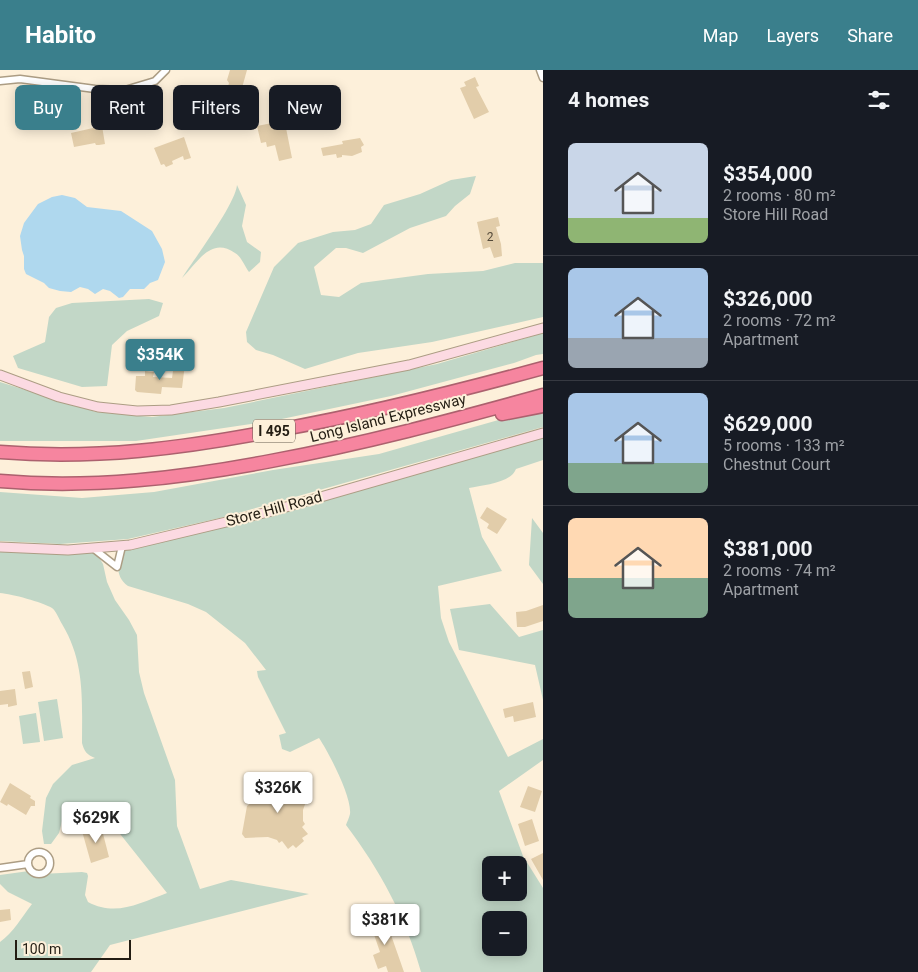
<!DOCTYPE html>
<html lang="en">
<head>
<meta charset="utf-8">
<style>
	body { margin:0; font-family:Roboto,sans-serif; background:#242831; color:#f1f3f6; height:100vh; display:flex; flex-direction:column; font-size:19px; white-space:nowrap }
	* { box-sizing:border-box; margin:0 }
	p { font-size:16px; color:#9ea1a6 }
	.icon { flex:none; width:28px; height:28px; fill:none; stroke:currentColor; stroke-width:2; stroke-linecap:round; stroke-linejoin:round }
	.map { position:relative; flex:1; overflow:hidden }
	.sheet { display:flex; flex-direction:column; background:#171b24; width:375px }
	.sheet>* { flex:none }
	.top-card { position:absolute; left:15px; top:15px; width:452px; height:45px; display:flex; gap:10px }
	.tools { position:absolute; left:482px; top:786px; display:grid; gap:10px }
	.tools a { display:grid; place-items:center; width:45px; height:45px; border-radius:8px; background:#171b24; box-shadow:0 2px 12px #0003; font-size:25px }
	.scale { position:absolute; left:15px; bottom:12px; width:116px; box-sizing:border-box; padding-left:5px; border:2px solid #231d13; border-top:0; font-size:14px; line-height:18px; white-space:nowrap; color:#231d13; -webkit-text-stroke:4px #fdf0da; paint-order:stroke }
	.price { position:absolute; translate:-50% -42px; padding:0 11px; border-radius:5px; background:#fff; color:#222; font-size:16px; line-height:32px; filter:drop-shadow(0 1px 2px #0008) }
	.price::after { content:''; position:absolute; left:50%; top:30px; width:15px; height:11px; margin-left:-8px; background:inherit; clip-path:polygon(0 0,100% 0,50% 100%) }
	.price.on { background:#3a7f8c; color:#fff }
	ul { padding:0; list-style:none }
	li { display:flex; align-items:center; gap:15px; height:125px; padding:0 25px }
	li+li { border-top:1px solid #363941 }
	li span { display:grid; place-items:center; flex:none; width:140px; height:100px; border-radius:8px; color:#555 }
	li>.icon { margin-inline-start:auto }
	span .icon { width:60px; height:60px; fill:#fffc; stroke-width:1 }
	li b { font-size:21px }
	h2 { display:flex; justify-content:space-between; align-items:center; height:60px; padding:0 25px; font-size:21px }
	.pill { padding:0 18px; border-radius:8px; background:#171b24; box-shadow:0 2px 12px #0003; font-size:18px; line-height:45px }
	.pill.on { background:#3a7f8c; color:#fff }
	header { display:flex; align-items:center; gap:30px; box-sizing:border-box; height:70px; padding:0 25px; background:#3a7f8c; color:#fff }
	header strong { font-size:24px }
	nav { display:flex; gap:28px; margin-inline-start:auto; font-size:18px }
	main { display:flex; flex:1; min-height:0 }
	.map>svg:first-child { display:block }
	.green { fill:#c2d7c7; fill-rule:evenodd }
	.water { fill:#afd8ee }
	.building { fill:#e2cdaa }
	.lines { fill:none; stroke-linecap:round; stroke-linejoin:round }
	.street-casing { stroke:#ac9d84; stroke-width:9 }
	.secondary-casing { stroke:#ac9d84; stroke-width:11 }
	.highway-casing { stroke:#ac616e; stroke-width:15 }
	.street { stroke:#fff; stroke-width:6 }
	.secondary { stroke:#fcdae2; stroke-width:9 }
	.highway { stroke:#f6859f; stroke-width:12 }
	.labels { text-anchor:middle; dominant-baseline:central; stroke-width:4; stroke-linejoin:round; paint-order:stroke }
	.number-label { font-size:12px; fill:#534939 }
	.shield { fill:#fdf0da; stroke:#645c4f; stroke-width:1 }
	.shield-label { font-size:14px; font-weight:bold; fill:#231d13 }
	.street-label { font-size:15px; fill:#231d13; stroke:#fdf0da }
</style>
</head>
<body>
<header>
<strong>Habito</strong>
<nav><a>Map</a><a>Layers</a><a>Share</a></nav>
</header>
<main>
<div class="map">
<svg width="543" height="902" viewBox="0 0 543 902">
	<rect width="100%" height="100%" fill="#fdf0da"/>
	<path class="green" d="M476,106L470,124L455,136L446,146L410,158L363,183L346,178H336L314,197L321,225L339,227L361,213L428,204L483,201L515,193H543V247L432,272L358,283L305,299L273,285L256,280L247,272L246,262L274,197L298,173L333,162L355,160L371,154L384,135L420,124L451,110Z
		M237,115L246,135L242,156L247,172L261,182L260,192L249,202C245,197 241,186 235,183C211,166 198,192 182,208C194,189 235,135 237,115Z
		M149,229L163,233L159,246L127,261L112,275L107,316L82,317L18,298L13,286L45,272L49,247L56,238L72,233Z
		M543,263V284L536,285L514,293L391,326L277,350L136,371H0V312L96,342L152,347L224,338L437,294Z
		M543,341V357L224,447L128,469L60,474L0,471V422L82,428L154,422L273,400L379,384L502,349Z
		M543,363V390L516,399C511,413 483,415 469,418L482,467L502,501L438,516L441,548L449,572L508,687L543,669V690L499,721L523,786L543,818V902H421C406,848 380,800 346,755C347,752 349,748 350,744C352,727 329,683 319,668L290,682L282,679L279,665L286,663L258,607L257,601L266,600L245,573L206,542L188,534L128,516C113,505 119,491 122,476L165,467ZM491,795H519V822H491ZM491,850H519V878H491Z
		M532,448L543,463V514L529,495Z
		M0,477L95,481L103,494L107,512L115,530L129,550L137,565L139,602L144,623L175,710L177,756L200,819L231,810L309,824L110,875L91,902H0V872C14,862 21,848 32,834L8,822L0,814V805L29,801L40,804L82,802L87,803L88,806L85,825L88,832C116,847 140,833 167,823L113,755L98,747L69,743L63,747L59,763L51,774H44L42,761L46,728L53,714L72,695L95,688C87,685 84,681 82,673C82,630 85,592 62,554C59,549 56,541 52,538C42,532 12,524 0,523Z
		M490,534L519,567L543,560V630L535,595L459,580L450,539Z
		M57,629L63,668L44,671L38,632Z
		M36,643L40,672L23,674L19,646Z"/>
	<path class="water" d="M62,125L75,128L87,137L121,141L152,161L162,179L165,192L158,210L150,213L144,219H130L123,227L119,228L110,221L103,219L95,224L88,219L80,217L71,222L60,221L49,218L44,213L26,204L24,199V186L22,180L20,166L24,153L38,134L52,127Z"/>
	<path class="building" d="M230,0H247L240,25L238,24L236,29L225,26L229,13L227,10Z
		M475,7L479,16L476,17L489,42L474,49L460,18L466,16L464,12Z
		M272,53V56L278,55L279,59L286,58L292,88L279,91L275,75L267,77L266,72L261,73L257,56Z
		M102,56L105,74L99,75H96L95,73L74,77L71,63Z
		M184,67L191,88L184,90L183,86L172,91L173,94L166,97L164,94L161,95L154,78Z
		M360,68L364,75L361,77L362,82L352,86L342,85V87L337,88L336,84L323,86L321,78L343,74L342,71Z
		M498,147L500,156L496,157L501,174L502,186L494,188L490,177L483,179L477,152Z
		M176,293L185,294L182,318L162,317L161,324L137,322L135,320L136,306H145V301L151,302H154L153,307L172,308L173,301H175Z
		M487,437L507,449L497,464L487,458L489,454L480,448Z
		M543,535V551L525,557H517L516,542L526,541Z
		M30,601L33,617L25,619L22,602Z
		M15,619L17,635L8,637V634L0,635V621Z
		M533,632L536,647L514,652L513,646L505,648L503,639Z
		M279,712L307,716L310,720L303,740V751L305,754L302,757L308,764L302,768L304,771L296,778L293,775L288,779L282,771L279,773L277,770L268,767L245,768L242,764L247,736L258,727L254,721L263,715L267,720Z
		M10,713L31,726L30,728L35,731V736H31L26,745L8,734L7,736L0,732Z
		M528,716L542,721L535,742L520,737Z
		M532,749L539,771L525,776L518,754Z
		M101,756L109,787L91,793L82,761Z
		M543,783V810L531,789Z
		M10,839L11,850L0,852V840Z
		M384,845L404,902H388L386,896L378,899L373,885L380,882L369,850Z"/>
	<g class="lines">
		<g class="street-casing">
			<path id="street" d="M540,0L543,8
				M0,11L20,9L95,19L125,20L155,11L166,0
				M94,479L117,497L122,476
				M28 793a11 11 0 1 1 22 0a11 11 0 1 1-22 0Z
				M0,798L28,794"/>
		</g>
		<g class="secondary-casing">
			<path id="secondary" d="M0,305L59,327L98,337L137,341L171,340L219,332L409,295L543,258
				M0,477L68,480L130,475L272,441L543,363"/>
		</g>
		<g class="highway-casing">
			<path id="highway" d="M502,344L543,336
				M0,382C94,390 186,378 278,360C367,344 455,322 543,298
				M0,411C91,419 182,408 271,391C363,374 453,350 543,325"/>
		</g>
		<use href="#street" class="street"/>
		<use href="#secondary" class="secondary"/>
		<use href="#highway" class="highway"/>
	</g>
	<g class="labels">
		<g class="number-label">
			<text x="490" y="167">2</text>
		</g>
		<rect class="shield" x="253" y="349.5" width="42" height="23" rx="4"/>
		<g class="shield-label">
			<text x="274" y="361">I 495</text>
		</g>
		<g class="street-label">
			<text transform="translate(388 348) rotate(-14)">Long Island Expressway</text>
			<text transform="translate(274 439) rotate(-15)">Store Hill Road</text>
		</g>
	</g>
</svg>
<div class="tools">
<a>+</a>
<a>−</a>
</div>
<div class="scale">100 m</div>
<b class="price on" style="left:160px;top:311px">$354K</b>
<b class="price" style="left:278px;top:744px">$326K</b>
<b class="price" style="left:96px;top:774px">$629K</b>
<b class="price" style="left:385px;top:876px">$381K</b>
<div class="top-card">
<a class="pill on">Buy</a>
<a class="pill">Rent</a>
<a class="pill">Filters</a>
<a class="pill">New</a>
</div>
</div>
<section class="sheet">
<h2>4 homes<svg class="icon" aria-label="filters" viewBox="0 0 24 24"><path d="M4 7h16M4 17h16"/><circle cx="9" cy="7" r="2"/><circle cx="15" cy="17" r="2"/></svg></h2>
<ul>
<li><span style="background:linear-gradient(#c9d6e8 75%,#8fb573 0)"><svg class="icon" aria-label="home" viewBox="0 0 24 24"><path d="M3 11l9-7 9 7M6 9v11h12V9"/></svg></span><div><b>$354,000</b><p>2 rooms · 80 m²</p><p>Store Hill Road</p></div></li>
<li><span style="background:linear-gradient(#a9c7e8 70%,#9aa5b1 0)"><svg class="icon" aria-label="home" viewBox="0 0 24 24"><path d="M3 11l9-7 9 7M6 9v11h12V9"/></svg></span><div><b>$326,000</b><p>2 rooms · 72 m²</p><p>Apartment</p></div></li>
<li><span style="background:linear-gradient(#a9c7e8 70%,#7fa58c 0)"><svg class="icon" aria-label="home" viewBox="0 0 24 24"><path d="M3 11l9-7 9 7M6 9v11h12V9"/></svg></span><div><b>$629,000</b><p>5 rooms · 133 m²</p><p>Chestnut Court</p></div></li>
<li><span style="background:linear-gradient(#ffd9b3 60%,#7fa58c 0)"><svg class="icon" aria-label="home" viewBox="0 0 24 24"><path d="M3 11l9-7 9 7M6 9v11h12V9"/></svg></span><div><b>$381,000</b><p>2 rooms · 74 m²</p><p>Apartment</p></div></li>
</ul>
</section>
</main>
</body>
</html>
